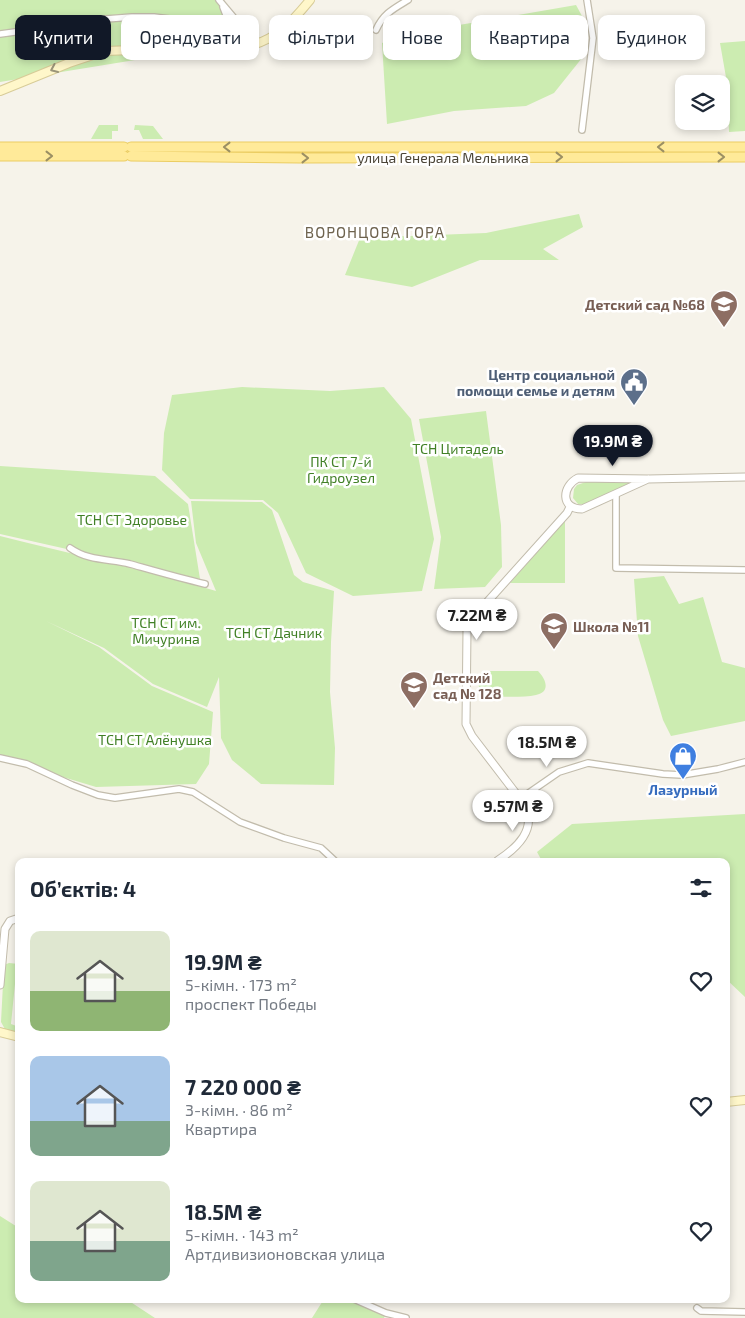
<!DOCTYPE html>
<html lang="uk">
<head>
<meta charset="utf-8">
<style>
	body { margin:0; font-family:"Exo 2",sans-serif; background:#f6f6f7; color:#1f2937; height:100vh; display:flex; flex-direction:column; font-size:19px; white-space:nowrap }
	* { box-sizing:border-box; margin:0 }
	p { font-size:16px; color:#747a83 }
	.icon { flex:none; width:28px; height:28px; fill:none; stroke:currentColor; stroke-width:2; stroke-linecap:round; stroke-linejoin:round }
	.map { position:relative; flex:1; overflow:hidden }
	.sheet { position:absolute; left:15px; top:858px; width:715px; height:445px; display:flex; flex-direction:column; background:#fff; border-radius:10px; box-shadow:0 2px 8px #0003 }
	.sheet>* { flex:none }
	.guide { position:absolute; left:15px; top:15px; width:715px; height:45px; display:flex; gap:10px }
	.fabs { position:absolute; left:675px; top:75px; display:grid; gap:10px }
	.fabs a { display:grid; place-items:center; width:55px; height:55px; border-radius:10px; background:#fff; box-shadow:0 2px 8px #0003; font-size:25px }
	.price { position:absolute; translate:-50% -42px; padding:0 11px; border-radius:18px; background:#fff; color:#222; font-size:16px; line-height:32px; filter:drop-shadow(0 1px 2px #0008) }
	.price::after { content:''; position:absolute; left:50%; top:30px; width:15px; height:11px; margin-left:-8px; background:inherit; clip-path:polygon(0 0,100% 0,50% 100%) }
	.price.selected { background:#111827; color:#fff }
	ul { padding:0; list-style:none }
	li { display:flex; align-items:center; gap:15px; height:125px; padding:0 15px }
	li span { display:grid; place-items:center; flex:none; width:140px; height:100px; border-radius:10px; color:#555 }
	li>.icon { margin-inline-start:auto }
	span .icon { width:60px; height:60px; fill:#fffc; stroke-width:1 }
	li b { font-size:21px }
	h2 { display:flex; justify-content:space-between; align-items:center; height:60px; padding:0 15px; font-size:21px }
	.pill { padding:0 18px; border-radius:10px; background:#fff; box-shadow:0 2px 8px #0003; font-size:18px; line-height:45px }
	.pill.selected { background:#111827; color:#fff }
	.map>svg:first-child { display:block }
	.green { fill:#ccecb1 }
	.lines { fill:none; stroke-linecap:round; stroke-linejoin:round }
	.minor-casing { stroke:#c2bcac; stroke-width:8 }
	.tertiary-casing { stroke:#c2bcac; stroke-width:9 }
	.secondary-casing { stroke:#d8cc98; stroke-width:10 }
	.primary-casing { stroke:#ebcd63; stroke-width:11 }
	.minor { stroke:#fff; stroke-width:5.5 }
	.tertiary { stroke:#fff; stroke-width:7 }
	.secondary { stroke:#fff7ca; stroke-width:8 }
	.primary { stroke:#ffea99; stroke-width:9 }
	.oneway { stroke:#9b9579 }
	.oneway2 { stroke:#9b8f63 }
	.labels { text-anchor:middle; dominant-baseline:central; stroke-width:5; stroke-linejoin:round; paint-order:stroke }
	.street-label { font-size:14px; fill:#4a4437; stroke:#fff }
	.education-label { font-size:14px; font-weight:bold; fill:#785e54; stroke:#fff; text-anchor:start }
	.service-label { font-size:14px; font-weight:bold; fill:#4e5e75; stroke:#fff; text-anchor:end }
	.park-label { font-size:14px; fill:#418026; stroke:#fff }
	.shop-label { font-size:14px; font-weight:bold; fill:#366cbe; stroke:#fff }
	.neighbourhood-label { font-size:15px; letter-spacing:1px; fill:#6e634e; stroke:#fff }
</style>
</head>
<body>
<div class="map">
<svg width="745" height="1318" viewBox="0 0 745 1318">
	<rect width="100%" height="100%" fill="#f6f3ea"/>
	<path class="green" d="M0,0H223L227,45L0,82Z
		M576,5L582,16L586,40L582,58L554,93L526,106L454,111L387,124L382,43L401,35Z
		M745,41V131L729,132L727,83L720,43Z
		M99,125H118V131H112V139H91Z
		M135,125L153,126L163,139H143L139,130H134Z
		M579,214L583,227L543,249L559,260H480L412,287L345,275L360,238L486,233Z
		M242,387L330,391L384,387L411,419L434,539L422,591L353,596L306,573L278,513L263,500L190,499L162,470L164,433L172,395Z
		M486,411L501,525L502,567L485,587L434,589L441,537L419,419Z
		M0,466L155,476L188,504L200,579L0,534Z
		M628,481L629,484L587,504H578L573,498L574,489L577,485L586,482Z
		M191,501L262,502L272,510L294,575L303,582L334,591L331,642L330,692L335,748L334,785L261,784L232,760L221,738L219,677L207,707L153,684L104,648L46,621L99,647L152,686L213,712L209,764L196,784L96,787L0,758V536C72,554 145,570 216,591L196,543Z
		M565,520V583H510Z
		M664,576L679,604L703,597L722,662L745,668V721L671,736L663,720L638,636L634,579Z
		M489,671H538C546,679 551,692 536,695C523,698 501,696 487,697L481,692L478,684L483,674Z
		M745,814V997L726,979V861H542L537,852L572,824Z
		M9,963L19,964H17L11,1024L19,1027V1035L6,1031L1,1022L4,965Z
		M0,1216L19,1228V1299H126L155,1318H0Z
		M324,1299H356L386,1313L384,1318H312Z"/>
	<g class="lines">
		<g class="minor-casing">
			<path id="minor" d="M219,0L235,19L236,29L232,44
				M223,7L228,20L229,39
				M376,30C383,14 393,9 408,0
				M0,34L44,28L57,23L62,25L93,20L132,17H154L208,24L233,41
				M582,130L593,38L587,0
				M616,494V568L745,570
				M70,548C88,561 110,559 130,564C155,571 179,578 205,584
				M0,758L27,764L72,785L98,795L115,798L179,789L193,792L240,822L284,838L321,848L335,861
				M520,799L559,772L588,763L663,774L682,775L718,769L745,762
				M354,1299L386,1313L406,1318
				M697,1308L701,1311L745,1312"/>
		</g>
		<g class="tertiary-casing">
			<path id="tertiary" d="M648,479L582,509C560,509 562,486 578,478L648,479L745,477
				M497,861C517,848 538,829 524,804L472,736L466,724L467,630L471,620L567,513L570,507
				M0,985L5,929L10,921L19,918"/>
		</g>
		<g class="secondary-casing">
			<path id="secondary" d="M0,91L69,63L105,51L248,46C276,40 292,22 310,0
				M0,1032L19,1037
				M726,1102L745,1100"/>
		</g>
		<g class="primary-casing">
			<path id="primary" d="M0,147H124
				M131,147H745
				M0,156H124
				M131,156L300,158L745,157"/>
		</g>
		<use href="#minor" class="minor"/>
		<use href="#tertiary" class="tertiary"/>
		<use href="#secondary" class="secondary"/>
		<use href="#primary" class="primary"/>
	</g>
	<defs><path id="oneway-chevron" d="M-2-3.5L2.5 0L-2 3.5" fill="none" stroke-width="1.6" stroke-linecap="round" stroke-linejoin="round" transform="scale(1.25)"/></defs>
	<use class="oneway" href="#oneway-chevron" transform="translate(54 69) rotate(156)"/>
	<g class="oneway2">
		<use href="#oneway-chevron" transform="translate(227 147) rotate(180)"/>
		<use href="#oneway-chevron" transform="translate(661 147) rotate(-180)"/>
		<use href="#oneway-chevron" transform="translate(49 156)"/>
		<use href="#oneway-chevron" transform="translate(559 157)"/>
		<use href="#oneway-chevron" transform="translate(721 157)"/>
		<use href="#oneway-chevron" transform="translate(305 158)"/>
	</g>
	<defs>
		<g id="school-pin" transform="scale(1.4375)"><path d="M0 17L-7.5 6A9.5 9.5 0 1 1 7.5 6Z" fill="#8d6e63" stroke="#fff"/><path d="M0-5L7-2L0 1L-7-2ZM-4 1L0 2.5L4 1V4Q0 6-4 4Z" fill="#fff"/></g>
		<g id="civic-pin" transform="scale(1.4375)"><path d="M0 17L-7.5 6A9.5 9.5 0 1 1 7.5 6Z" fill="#5c6f8a" stroke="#fff"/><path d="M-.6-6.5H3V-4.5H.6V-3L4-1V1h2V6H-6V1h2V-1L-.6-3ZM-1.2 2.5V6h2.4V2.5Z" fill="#fff"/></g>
		<g id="shop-pin" transform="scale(1.4375)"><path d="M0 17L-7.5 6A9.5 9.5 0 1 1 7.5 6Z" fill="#3f7fe0" stroke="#fff"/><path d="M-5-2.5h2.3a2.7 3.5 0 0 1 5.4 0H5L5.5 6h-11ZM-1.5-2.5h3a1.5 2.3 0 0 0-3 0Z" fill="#fff"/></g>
	</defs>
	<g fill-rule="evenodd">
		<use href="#school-pin" x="724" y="304"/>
		<use href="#civic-pin" x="634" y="382"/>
		<use href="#school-pin" x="554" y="626"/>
		<use href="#school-pin" x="414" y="685"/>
		<use href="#shop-pin" x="683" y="756"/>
	</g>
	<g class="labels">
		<g class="street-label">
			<text x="443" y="157">улица Генерала Мельника</text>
		</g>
		<g class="education-label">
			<text x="705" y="304" text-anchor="end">Детский сад №68</text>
			<text x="573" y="626">Школа №11</text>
			<text x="433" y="677">Детский<tspan x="433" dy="16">сад № 128</tspan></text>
		</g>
		<g class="service-label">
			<text x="615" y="374">Центр социальной<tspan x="615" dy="16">помощи семье и детям</tspan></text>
		</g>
		<g class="park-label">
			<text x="458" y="448">ТСН Цитадель</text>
			<text x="341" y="461">ПК СТ 7-й<tspan x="341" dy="16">Гидроузел</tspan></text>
			<text x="132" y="519">ТСН СТ Здоровье</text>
			<text x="166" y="622">ТСН СТ им.<tspan x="166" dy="16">Мичурина</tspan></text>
			<text x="274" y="632">ТСН СТ Дачник</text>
			<text x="155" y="739">ТСН СТ Алёнушка</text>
		</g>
		<g class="shop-label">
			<text x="683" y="789">Лазурный</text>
		</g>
		<g class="neighbourhood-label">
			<text x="375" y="232">ВОРОНЦОВА ГОРА</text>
		</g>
	</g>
</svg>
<div class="fabs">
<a><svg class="icon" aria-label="layers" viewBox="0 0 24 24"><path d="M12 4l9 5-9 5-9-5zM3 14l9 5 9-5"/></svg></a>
</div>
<b class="price selected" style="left:613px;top:467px">19.9M ₴</b>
<b class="price" style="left:477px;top:641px">7.22M ₴</b>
<b class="price" style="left:547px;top:768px">18.5M ₴</b>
<b class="price" style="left:513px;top:832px">9.57M ₴</b>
<div class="guide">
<a class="pill selected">Купити</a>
<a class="pill">Орендувати</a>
<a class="pill">Фільтри</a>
<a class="pill">Нове</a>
<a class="pill">Квартира</a>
<a class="pill">Будинок</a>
</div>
<section class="sheet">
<h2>Об’єктів: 4<svg class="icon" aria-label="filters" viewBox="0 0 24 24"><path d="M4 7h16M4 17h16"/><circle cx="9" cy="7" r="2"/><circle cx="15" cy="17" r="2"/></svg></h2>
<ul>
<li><span style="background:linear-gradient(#dfe7d0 60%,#8fb573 0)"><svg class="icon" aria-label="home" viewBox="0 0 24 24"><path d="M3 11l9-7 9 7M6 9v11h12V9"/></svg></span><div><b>19.9M ₴</b><p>5-кімн. · 173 m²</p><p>проспект Победы</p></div><svg class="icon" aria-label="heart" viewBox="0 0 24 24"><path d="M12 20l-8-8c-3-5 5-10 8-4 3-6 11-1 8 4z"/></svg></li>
<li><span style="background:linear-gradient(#a9c7e8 65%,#7fa58c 0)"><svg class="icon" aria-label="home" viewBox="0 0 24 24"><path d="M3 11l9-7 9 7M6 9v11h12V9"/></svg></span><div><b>7 220 000 ₴</b><p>3-кімн. · 86 m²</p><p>Квартира</p></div><svg class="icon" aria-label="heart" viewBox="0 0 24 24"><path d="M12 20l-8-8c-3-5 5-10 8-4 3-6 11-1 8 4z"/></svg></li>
<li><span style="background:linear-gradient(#dfe7d0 60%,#7fa58c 0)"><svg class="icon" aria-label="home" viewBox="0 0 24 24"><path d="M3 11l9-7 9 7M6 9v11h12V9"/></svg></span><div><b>18.5M ₴</b><p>5-кімн. · 143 m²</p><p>Артдивизионовская улица</p></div><svg class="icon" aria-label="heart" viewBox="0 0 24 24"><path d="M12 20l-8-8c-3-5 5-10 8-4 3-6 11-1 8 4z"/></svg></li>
</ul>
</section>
</div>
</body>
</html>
